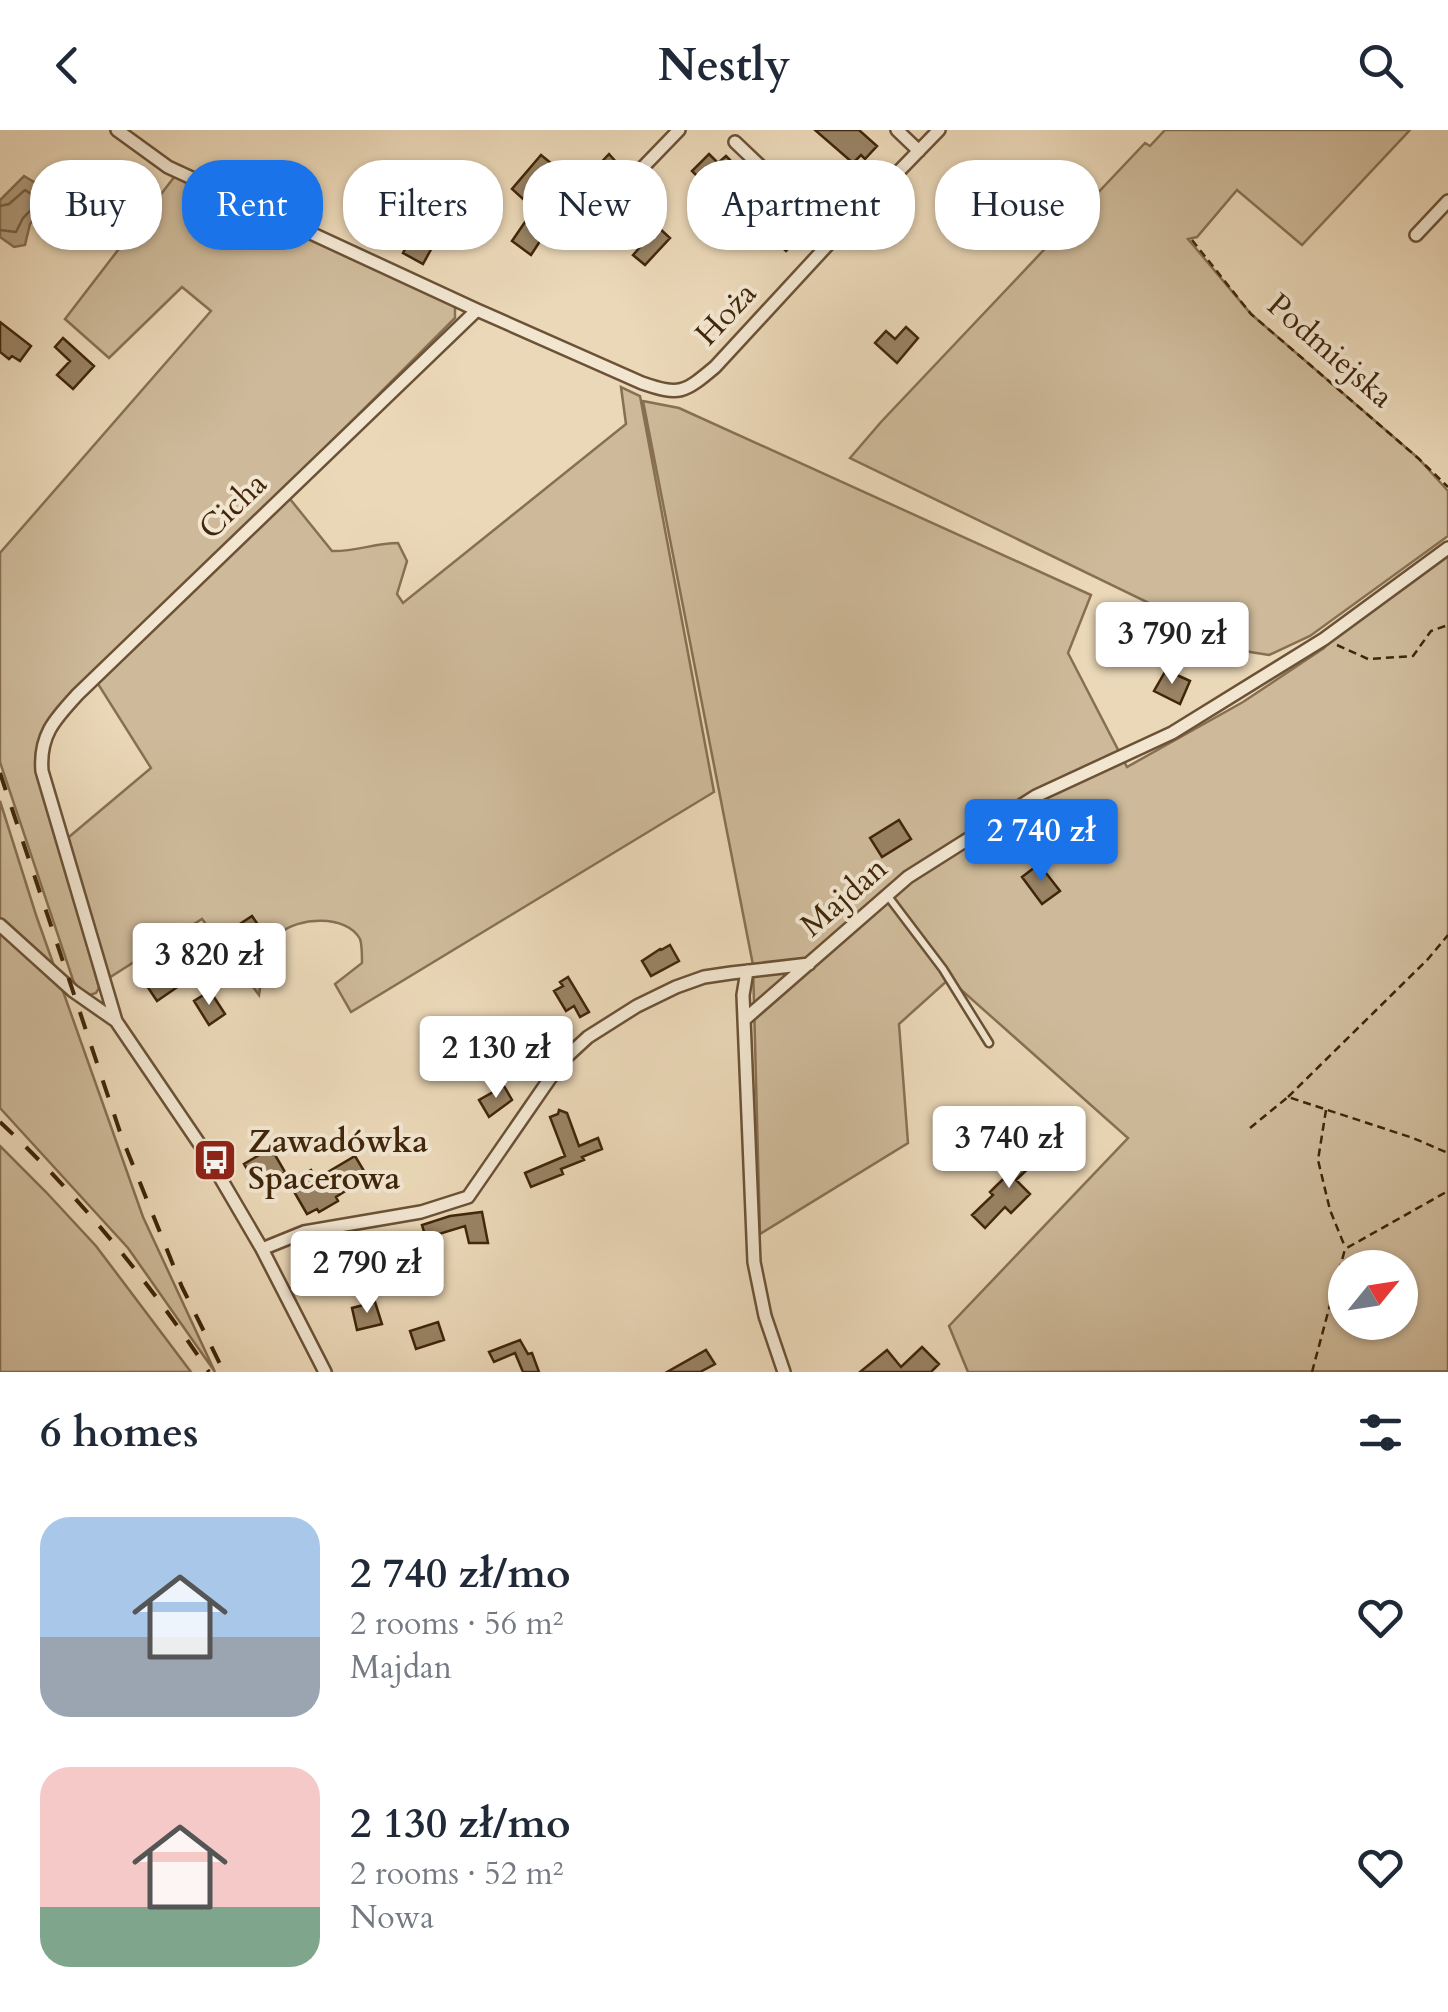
<!DOCTYPE html>
<html lang="en">
<head>
<meta charset="utf-8">
<style>
	body { margin:0; font-family:Cardo,serif; background:#f6f6f7; color:#1f2937; height:100vh; display:flex; flex-direction:column; font-size:38px; white-space:nowrap }
	* { box-sizing:border-box; margin:0 }
	p { font-size:32px; color:#747a83 }
	.icon { flex:none; width:55px; height:55px; fill:none; stroke:currentColor; stroke-width:2; stroke-linecap:round; stroke-linejoin:round }
	.map { position:relative; height:1242px; overflow:hidden }
	.sheet { display:flex; flex-direction:column; background:#fff; flex:1 }
	.sheet>* { flex:none }
	.banner { position:absolute; left:30px; top:30px; width:1390px; height:90px; display:flex; gap:20px }
	.needle { width:65px; rotate:60deg }
	.buttons { position:absolute; left:1328px; top:1120px; display:grid; gap:20px }
	.buttons a { display:grid; place-items:center; width:90px; height:90px; border-radius:50%; background:#fff; box-shadow:0 2px 8px #0004; font-size:50px }
	.price { position:absolute; translate:-50% -85px; padding:0 22px; border-radius:10px; background:#fff; color:#222; font-size:32px; line-height:65px; filter:drop-shadow(0 2px 5px #0008) }
	.price::after { content:''; position:absolute; left:50%; top:60px; width:30px; height:22px; margin-left:-15px; background:inherit; clip-path:polygon(0 0,100% 0,50% 100%) }
	.price.current { background:#1a73e8; color:#fff }
	ul { padding:0; list-style:none }
	li { display:flex; align-items:center; gap:30px; height:250px; padding:0 40px }
	li span { display:grid; place-items:center; flex:none; width:280px; height:200px; border-radius:30px; color:#555 }
	li>.icon { margin-inline-start:auto }
	span .icon { width:120px; height:120px; fill:#fffc; stroke-width:1 }
	li b { font-size:42px }
	h2 { display:flex; justify-content:space-between; align-items:center; height:120px; padding:0 40px; font-size:42px }
	.chip { padding:0 35px; border-radius:40px; background:#fff; box-shadow:0 2px 8px #0004; font-size:35px; line-height:90px }
	.chip.current { background:#1a73e8; color:#fff }
	header { display:flex; justify-content:space-between; align-items:center; height:130px; padding:0 40px; background:#fff; font-size:45px; font-weight:700 }
	.map>svg:first-child { display:block }
	.green { fill:#ceba9a; stroke:#877052; stroke-width:2.5; fill-rule:evenodd }
	.water { fill:#b19b7d; stroke:#846c4f; stroke-width:2.5 }
	.lines { fill:none; stroke-linecap:round; stroke-linejoin:round }
	.shore { stroke:#786044; stroke-width:2.5 }
	.building { fill:#998364; stroke:#40260a; stroke-width:2.5 }
	.service-casing { stroke:#6b5236; stroke-width:11 }
	.minor-casing { stroke:#6b5236; stroke-width:16 }
	.path { stroke:#40260a; stroke-width:2.5; stroke-dasharray:8 5; stroke-linecap:butt }
	.service { stroke:#f2e6d1; stroke-width:6 }
	.minor { stroke:#f2e6d1; stroke-width:11 }
	.rail { stroke:#40260a; stroke-width:4; stroke-dasharray:18 18; stroke-linecap:butt }
	.labels { text-anchor:middle; dominant-baseline:central; stroke-width:8; stroke-linejoin:round; paint-order:stroke }
	.street-label { font-size:32px; fill:#40260a; stroke:#f2e6d1 }
	.poi-label { font-size:32px; font-weight:bold; fill:#40260a; stroke:#f2e6d1; text-anchor:start }
</style>
</head>
<body>
<header><svg class="icon" aria-label="back" viewBox="0 0 24 24"><path d="M15 5l-7 7 7 7"/></svg>Nestly<svg class="icon" aria-label="search" viewBox="0 0 24 24"><circle cx="10" cy="10" r="6"/><path d="M15 15l6 6"/></svg></header>
<div class="map">
<svg width="1448" height="1242" viewBox="0 0 1448 1242">
	<rect width="100%" height="100%" fill="#ebd8b8"/>
	<filter id="stains"><feTurbulence type="fractalNoise" baseFrequency=".002" numOctaves="4"/><feColorMatrix values="0 0 0 0 .2 0 0 0 0 .09 0 0 0 0 .02 0 0 0 .5 -.17"/></filter>
	<radialGradient id="worn" r=".72"><stop offset=".6" stop-color="#630" stop-opacity="0"/><stop offset="1" stop-color="#630" stop-opacity=".3"/></radialGradient>
	<path class="green" d="M1165,0H1410L1302,115L1237,60L1197,107L1188,109L1251,184L1418,328L1448,361V406L1310,506L1269,525L1250,522L850,328L881,292L1145,13L1150,16Z
		M178,42L450,171L455,178V188L147,496L286,364L332,421C354,422 375,413 398,413L407,431L397,464L403,473L626,294L621,257L640,266L714,662L351,882L335,854L362,833C362,826 362,814 360,809C347,784 297,787 279,804C267,817 261,848 259,865L202,789L104,851L63,712L151,638L95,549L47,602L42,641L99,858L96,863L90,865L75,856L0,632V423L211,181L182,157L109,228L65,189Z
		M643,271L679,278L1091,465L1068,523L1127,637L1243,572L1324,518L1361,482L1448,422V1241L968,1242L949,1196L1128,1008L949,849L899,894L908,1013L760,1104L753,835ZM1345,1138H1400V1192H1345Z
		M0,671L36,785L143,1087L215,1242L128,1118L0,978Z
		M0,1016L46,1062L96,1116L191,1242H0Z"/>
	<path class="water" d="M24,46L56,65L58,78L38,85L30,94L25,115L14,117L0,107V70Z"/>
	<g class="lines">
		<path class="shore" d="M0,76L9,74L25,60L39,69L38,73L23,88L16,102L0,100"/>
	</g>
	<path class="building" d="M815,0H859L877,16L865,29L861,25L853,33Z
		M609,24L625,42L613,55L610,52L609,54L594,40Z
		M709,24L718,33L726,26L741,41L712,70L698,56L702,51L692,41Z
		M541,25L563,43L552,56L541,47L523,69L512,59Z
		M793,85L807,98L786,121L772,108Z
		M525,92L544,105L531,125L512,111Z
		M658,97L670,108L645,135L633,125Z
		M414,103L434,114L423,134L403,123Z
		M0,192L31,216L20,231L12,226L9,229L0,222Z
		M906,197L918,208L897,233L875,213L886,201L895,209Z
		M63,208L94,236L73,259L57,245L70,231L55,217Z
		M1166,540L1190,551L1180,574L1154,561Z
		M899,690L911,709L882,727L870,708Z
		M1039,734L1060,761L1042,774L1022,747Z
		M252,786L263,802L231,824L220,807Z
		M670,815L679,831L651,846L642,831L660,819L661,820Z
		M198,821L208,836L157,871L145,853L160,842L162,846Z
		M568,847L589,882L580,887L574,876L566,881L554,861L563,856L560,852Z
		M210,861L225,884L209,895L194,871Z
		M504,956L512,970L489,987L479,970Z
		M559,980L567,983L579,1016L598,1008L602,1019L582,1027L584,1030L561,1039L563,1044L531,1057L525,1043L565,1026L550,987L558,984Z
		M1039,1015L1049,1026L1041,1033L1037,1030L1016,1050L1030,1064L1011,1083L1005,1077L985,1098L972,1085L993,1065L990,1062L996,1056Z
		M271,1018L285,1042L258,1058L244,1034Z
		M355,1026L370,1051L360,1057L358,1053L336,1067L338,1071L319,1082L317,1079L307,1084L289,1053L311,1040L316,1049Z
		M482,1082L488,1113H469L465,1096L426,1108L422,1095L450,1086Z
		M390,1119L394,1142L364,1151L358,1126Z
		M375,1172L382,1194L357,1200L352,1178Z
		M438,1192L444,1210L416,1219L410,1201Z
		M520,1210L528,1224L532,1223L539,1242H523L515,1223L494,1232L489,1222Z
		M922,1217L939,1234L931,1242H860L887,1220L901,1237Z
		M706,1220L715,1234L700,1242H667Z"/>
	<g class="lines">
		<g class="service-casing">
			<path id="service" d="M887,765L943,839L989,913"/>
		</g>
		<g class="minor-casing">
			<path id="minor" d="M117,0L168,37L477,180L642,253C680,266 684,263 715,237L835,107L939,0
				M897,0L919,21
				M735,12L835,107
				M621,60L679,0
				M1416,105L1448,71
				M0,795L73,861L116,891
				M747,841L743,865L754,1132L765,1186L784,1242
				M744,890L908,747L1036,666L1172,603L1324,509L1448,418
				M262,1119L304,1102L421,1082L468,1067L562,931L588,907L637,876L676,857L704,847L731,843L809,834
				M325,1242L262,1119L207,1025L116,891L42,641C39,605 55,589 78,564L477,180"/>
		</g>
		<path class="path" d="M1192,110L1251,184L1418,328L1448,357
			M1337,515L1368,529L1413,526L1431,501L1448,495
			M1288,967L1428,829L1448,805
			M1326,980L1318,1030L1330,1080L1345,1117
			M1250,998L1288,967L1413,1008L1448,1023
			M1312,1242L1345,1119L1448,1061"/>
		<use href="#service" class="service"/>
		<use href="#minor" class="minor"/>
		<path class="rail" d="M0,643L122,1008L182,1157L224,1242
			M0,992C80,1067 148,1150 209,1242"/>
	</g>
	<defs>
		<g id="bus-square" transform="scale(2.25)"><rect x="-9" y="-9" width="18" height="18" rx="4" fill="#8f2418" stroke="#f2e6d1"/><path d="M-5-6H5V4H4V6H2V4H-2V6H-4V4H-5ZM-3.5-4V0h7V-4ZM-3.5 1.2v1.5H-2V1.2ZM2 1.2v1.5H3.5V1.2Z" fill="#fff"/></g>
	</defs>
	<g fill-rule="evenodd">
		<use href="#bus-square" x="215" y="1030"/>
	</g>
	<g class="labels">
		<g class="street-label">
			<text transform="translate(726 184) rotate(-47)">Hoża</text>
			<text transform="translate(1330 221) rotate(41)">Podmiejska</text>
			<text transform="translate(233 376) rotate(-44)">Cicha</text>
			<text transform="translate(844 767) rotate(-41)">Majdan</text>
		</g>
		<g class="poi-label">
			<text x="248" y="1012">Zawadówka<tspan x="248" dy="37">Spacerowa</tspan></text>
		</g>
	</g>
	<rect width="100%" height="100%" filter="url(#stains)"/>
	<rect width="100%" height="100%" fill="url(#worn)"/>
</svg>
<div class="buttons">
<a><svg class="needle" viewBox="-14 -14 28 28"><path d="M0-13l5 13h-10z" fill="#e53935"/><path d="M0 13l5-13h-10z" fill="#747a83"/></svg></a>
</div>
<b class="price" style="left:1172px;top:557px">3 790 zł</b>
<b class="price current" style="left:1041px;top:754px">2 740 zł</b>
<b class="price" style="left:209px;top:878px">3 820 zł</b>
<b class="price" style="left:496px;top:971px">2 130 zł</b>
<b class="price" style="left:1009px;top:1061px">3 740 zł</b>
<b class="price" style="left:367px;top:1186px">2 790 zł</b>
<div class="banner">
<a class="chip">Buy</a>
<a class="chip current">Rent</a>
<a class="chip">Filters</a>
<a class="chip">New</a>
<a class="chip">Apartment</a>
<a class="chip">House</a>
</div>
</div>
<section class="sheet">
<h2>6 homes<svg class="icon" aria-label="filters" viewBox="0 0 24 24"><path d="M4 7h16M4 17h16"/><circle cx="9" cy="7" r="2"/><circle cx="15" cy="17" r="2"/></svg></h2>
<ul>
<li><span style="background:linear-gradient(#a9c7e8 60%,#9aa5b1 0)"><svg class="icon" aria-label="home" viewBox="0 0 24 24"><path d="M3 11l9-7 9 7M6 9v11h12V9"/></svg></span><div><b>2 740 zł/mo</b><p>2 rooms · 56 m²</p><p>Majdan</p></div><svg class="icon" aria-label="heart" viewBox="0 0 24 24"><path d="M12 20l-8-8c-3-5 5-10 8-4 3-6 11-1 8 4z"/></svg></li>
<li><span style="background:linear-gradient(#f6c9c9 70%,#7fa58c 0)"><svg class="icon" aria-label="home" viewBox="0 0 24 24"><path d="M3 11l9-7 9 7M6 9v11h12V9"/></svg></span><div><b>2 130 zł/mo</b><p>2 rooms · 52 m²</p><p>Nowa</p></div><svg class="icon" aria-label="heart" viewBox="0 0 24 24"><path d="M12 20l-8-8c-3-5 5-10 8-4 3-6 11-1 8 4z"/></svg></li>
</ul>
</section>
</body>
</html>
